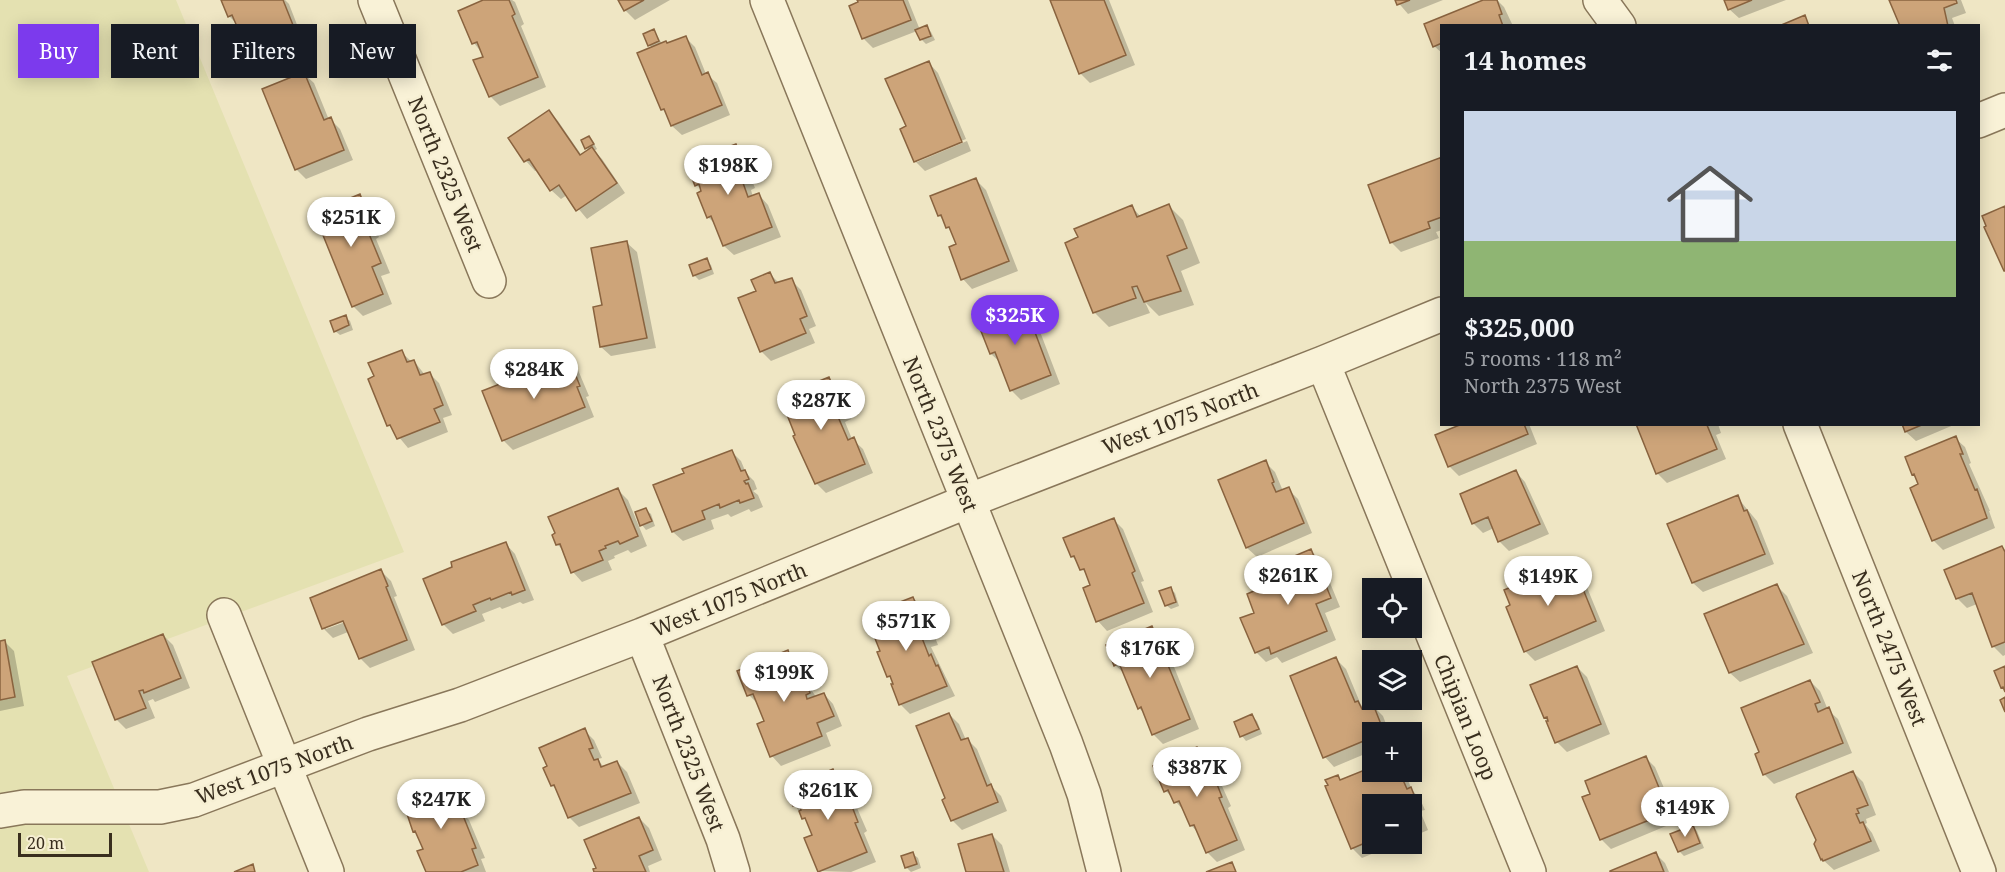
<!DOCTYPE html>
<html lang="en">
<head>
<meta charset="utf-8">
<style>
	body { margin:0; font-family:"Noto Serif",serif; background:#242831; color:#f1f3f6; height:100vh; display:flex; flex-direction:column; font-size:22px; white-space:nowrap }
	* { box-sizing:border-box; margin:0 }
	p { font-size:20px; color:#9ea1a6 }
	.icon { flex:none; width:33px; height:33px; fill:none; stroke:currentColor; stroke-width:2; stroke-linecap:round; stroke-linejoin:round }
	.map { position:relative; flex:1; overflow:hidden }
	.side { position:absolute; left:1440px; top:24px; width:540px; height:402px; display:flex; flex-direction:column; background:#171b24; border-radius:0px; box-shadow:0 3px 15px #0003 }
	.side>* { flex:none }
	.guide { position:absolute; left:18px; top:24px; width:570px; height:54px; display:flex; gap:12px }
	.tools { position:absolute; left:1362px; top:578px; display:grid; gap:12px }
	.tools a { display:grid; place-items:center; width:60px; height:60px; border-radius:0px; background:#171b24; box-shadow:0 3px 15px #0003; font-size:30px }
	.scale { position:absolute; left:18px; bottom:15px; width:94px; box-sizing:border-box; padding-left:6px; border:3px solid #392e1e; border-top:0; font-size:16px; line-height:21px; white-space:nowrap; color:#392e1e; -webkit-text-stroke:4px #f6efd3; paint-order:stroke }
	.price { position:absolute; translate:-50% -51px; padding:0 14px; border-radius:21px; background:#fff; color:#222; font-size:20px; line-height:39px; filter:drop-shadow(0 2px 3px #0008) }
	.price::after { content:''; position:absolute; left:50%; top:36px; width:18px; height:14px; margin-left:-9px; background:inherit; clip-path:polygon(0 0,100% 0,50% 100%) }
	.price.active { background:#7c3aed; color:#fff }
	ul { padding:0; list-style:none }
	li { display:grid; align-content:center; gap:12px; height:318px; padding:0 24px }
	li+li { border-top:2px solid #363941 }
	li span { display:grid; place-items:center; height:186px; border-radius:0px; color:#555 }
	li>.icon { margin-inline-start:auto }
	span .icon { width:108px; height:108px; fill:#fffc; stroke-width:1 }
	li b { font-size:26px }
	h2 { display:flex; justify-content:space-between; align-items:center; height:72px; padding:0 24px; font-size:26px }
	.chip { padding:0 21px; border-radius:0px; background:#171b24; box-shadow:0 3px 15px #0003; font-size:21px; line-height:54px }
	.chip.active { background:#7c3aed; color:#fff }
	.map>svg:first-child { display:block }
	.farmland { fill:#e4e1b1 }
	.shadow { fill:#0003; fill-rule:evenodd }
	.building { fill:#cda479; stroke:#89633f; stroke-width:1.5 }
	.lines { fill:none; stroke-linecap:round; stroke-linejoin:round }
	.street-casing { stroke:#89775a; stroke-width:36 }
	.street { stroke:#f9f2d7; stroke-width:33 }
	.labels { text-anchor:middle; dominant-baseline:central; stroke-width:5; stroke-linejoin:round; paint-order:stroke }
	.street-label { font-size:21px; fill:#392e1e; stroke:#f6efd3 }
</style>
</head>
<body>
<div class="map">
<svg width="2005" height="872" viewBox="0 0 2005 872">
	<rect width="100%" height="100%" fill="#efe6c4"/>
	<path class="farmland" d="M0,0H176L404,552L67,676L149,872H0Z"/>
	<path class="shadow" d="M222,0H285L289,4L301,35L256,53L246,44L239,26L229,16Z
		M487,0H512L515,2L524,24L521,26L546,87L500,106L490,96L485,57L474,43Z
		M620,0H670L635,20L625,10Z
		M858,0H908L920,30L927,27L931,32L935,40L926,44L921,39L917,31L873,48L863,38Z
		M1052,0H1109L1135,65L1090,83L1080,73Z
		M1396,0H1443L1408,14Z
		M1487,0H1497L1504,7L1513,26H1442V53L1434,46L1425,25Z
		M1726,0H1786L1739,18L1729,9Z
		M1891,0H1961L1966,13L1952,18L1955,26H1901Z
		M654,30L662,44L667,45L685,37L695,47L706,74L717,83L730,115L682,135L672,126L668,114L662,109L653,48L649,45Z
		M929,63L938,73L966,139L917,159V162L967,141L971,151L925,171L915,161L908,127Z
		M304,74L314,83L329,120L330,119L340,129L353,160L306,179L296,169Z
		M549,112L558,121L582,156L589,151L583,141L589,138L593,142L597,149L594,151L602,159L625,193L587,219L567,195L561,199L551,190L538,170L535,171L526,161L510,138Z
		M736,145L745,155L752,172L749,173L755,188L751,190L753,197L759,195L768,205L781,237L734,255L724,246L716,225L708,217L704,192L697,185Z
		M1442,159V230L1436,232L1439,238L1401,252L1391,242Z
		M976,180L986,190L1018,271L972,289L963,279L958,245L953,233L939,215Z
		M359,196L369,206L376,223L373,224L379,237L376,239L390,273L381,276L392,304L363,316L353,306Z
		M1169,206L1183,220L1200,263L1181,271L1194,305L1159,316L1145,302L1150,313L1109,327L1094,312L1132,207L1141,217Z
		M627,243L637,252L656,348L611,356L601,347L604,306Z
		M706,260L711,265L714,274L699,280L694,275Z
		M770,274L779,283L791,280L801,290L816,326L809,329L815,343L771,361L761,351L758,291Z
		M1026,304L1036,313L1042,328L1039,329L1060,384L1021,400L1011,390L1001,363L991,354Z
		M345,317L350,321L353,330L340,335L335,331Z
		M401,352L412,362L414,361L425,375L429,373L439,383L452,415L443,418L448,432L408,448L389,425L376,377Z
		M568,360L578,370L589,396L586,397L594,417L513,450L504,441L484,392L514,379L521,385Z
		M829,379L839,389L851,419L845,422L852,439L863,449L873,473L826,493L816,483Z
		M1466,424H1529L1537,444L1459,476L1449,466Z
		M1638,424H1718L1721,433L1716,435L1726,459L1667,483L1657,473Z
		M1903,424H1956L1916,441L1906,432Z
		M1955,438L1965,447L1971,463L1969,464L1990,511H1989L1995,528L1943,550L1933,540L1920,485L1913,474Z
		M732,452L741,461L746,473L754,481L757,489L753,491L758,495L763,507L751,512L749,509L731,517L728,514L711,520L714,529L683,541L673,532L686,474Z
		M1265,462L1275,472L1283,491L1288,489L1298,499L1312,533L1257,557L1247,548Z
		M1516,472L1525,482L1549,534L1509,551L1499,541L1494,528L1483,533L1473,523Z
		M618,490L628,500L647,546L631,553L628,550L614,556L615,558L608,561L612,570L582,582L573,572L564,551L558,545L557,534Z
		M1737,497L1757,521L1774,564L1703,592L1693,583L1669,525Z
		M646,510L651,514L655,526L646,530L642,525Z
		M1114,520L1123,529L1144,581L1141,582L1153,612L1107,631L1098,621L1092,586L1088,576L1072,556Z
		M506,544L515,554L534,600L523,604L520,602L502,609L500,607L482,614L485,621L453,634L443,624Z
		M2002,547L2005,550V655L2003,656L1993,646L1977,604L1967,608L1957,598Z
		M1311,551L1321,561L1340,607L1325,613L1336,640L1282,663L1277,657L1266,662L1256,652L1286,579Z
		M1571,564L1581,573L1605,631L1535,661L1525,651Z
		M381,571L391,581L397,596L394,597L415,650L370,668L360,658L348,632L333,638L323,628ZM350,617L351,620L326,629V626Z
		M1777,586L1787,596L1813,653L1740,682L1730,673Z
		M1170,589L1175,593L1179,606L1171,609L1166,605Z
		M913,598L923,608L938,645L931,647L955,696L910,714L900,704L894,681L889,676L882,652L886,615Z
		M1152,628L1162,637L1199,729L1163,744L1153,734L1145,714L1139,708L1125,674L1115,665Z
		M163,635L173,645L190,688L155,702L153,699L148,701L155,718L126,729L116,719Z
		M5,642L14,651L24,706L0,711V643Z
		M787,652L806,669L808,675L803,677L816,697L824,694L833,704L842,726L826,733L831,746L781,766L772,756L766,722L759,705L749,695Z
		M1336,659L1346,669L1361,705L1365,709L1373,706L1383,716L1389,732H1372V751L1334,767L1325,757Z
		M1577,667L1587,677L1610,734L1567,752L1557,742L1549,722L1545,718Z
		M1810,681L1820,691L1828,710L1838,719L1852,753L1774,784L1764,774L1761,753Z
		M949,714L959,724L966,740L967,739L977,749L993,788L1001,796L1007,811L962,830L952,820L947,799Z
		M1252,716L1257,721L1262,734L1246,741L1242,736Z
		M584,730L594,740L602,758L598,759L604,768L617,762L627,772L640,803L579,827L569,817L558,791L552,785Z
		M1197,749L1207,758L1215,779L1222,786L1231,806L1228,808L1245,850L1217,862L1207,852L1199,834L1191,825L1186,813L1166,791Z
		M1646,758L1655,767L1678,821L1611,849L1601,839L1592,795Z
		M1372,768V771H1404L1412,790L1420,799L1425,810L1420,811L1428,830L1412,837V804H1372V843H1398L1362,858L1352,848L1337,777L1342,781Z
		M832,771L842,781L851,801L857,808L867,831L864,833L876,862L851,872L819,871L814,836L809,824L795,806L788,789Z
		M1853,772L1863,782L1876,815L1866,819L1867,823L1865,824L1872,833L1880,851L1834,870L1822,859Z
		M448,783L458,793L465,812L462,813L469,820L485,858L481,859L486,872H428L425,850Z
		M639,818L649,828L662,860L648,866L650,872H596Z
		M1692,826L1697,831L1704,848L1684,856L1679,851Z
		M992,835L1002,845L1010,872H968Z
		M1655,853L1665,863L1669,872H1612Z
		M913,854L918,858L921,868L911,872L906,867Z"/>
	<path class="building" d="M221,0H283L293,25L245,45L232,15L228,17Z
		M483,0H509L515,14L512,16L538,77L489,97L473,60L483,57L477,42L472,44L458,11Z
		M618,0H644L624,11Z
		M857,0H903L911,20L862,39L849,6L858,2Z
		M1050,0H1104L1126,55L1079,74Z
		M1395,0H1410L1397,5Z
		M1483,0H1497L1502,14L1499,15L1503,26H1442V43L1433,47L1424,24Z
		M1724,0H1752L1728,10Z
		M1889,0H1956L1957,3L1944,8L1948,26H1900Z
		M1805,15L1809,26H1779Z
		M927,25L931,36L920,40L915,30Z
		M654,29L659,41L648,46L643,34Z
		M686,36L702,75L708,72L722,105L671,126L664,109L661,110L637,53L666,41L667,43Z
		M929,61L962,142L914,162L900,129L906,126L885,79Z
		M304,72L324,120L331,117L344,150L295,170L262,89Z
		M549,110L580,155L592,147L617,183L576,211L559,185L550,191L529,159L524,162L508,138Z
		M589,136L594,144L585,149L581,140Z
		M736,144L743,162L740,164L746,179L742,180L748,197L759,193L772,227L723,246L711,216L707,218L697,193L701,191L699,184L695,186L686,163Z
		M1442,157V217L1428,222L1430,228L1390,243L1368,185Z
		M976,178L1009,261L961,280L949,247L956,244L949,227L946,228L941,215L938,216L930,196Z
		M360,194L367,213L365,214L370,228L367,229L381,263L372,267L383,294L352,307L314,213Z
		M1169,204L1187,248L1167,256L1181,291L1144,302L1137,286L1132,287L1136,298L1093,313L1065,243L1078,237L1074,229L1132,205L1137,217Z
		M2005,206V271H2004L1984,227L1986,226L1982,216Z
		M627,241L647,338L600,347L593,307L602,305L591,248Z
		M707,258L711,269L693,276L689,265Z
		M770,272L775,283L792,278L807,316L800,319L806,333L760,352L738,298L756,291L751,280Z
		M1027,302L1033,318L1030,319L1051,375L1010,391L995,352L990,354L977,321Z
		M346,315L349,325L334,332L330,321Z
		M402,350L407,362L414,360L420,375L430,372L443,405L434,409L440,422L397,439L390,425L387,426L368,379L374,376L368,363Z
		M569,359L580,386L577,387L585,407L502,441L482,391L515,378L518,385L535,378L534,375L549,370L548,367Z
		M829,377L842,409L836,412L848,440L854,437L865,464L815,484L793,436L795,435L780,397Z
		M1462,424H1524L1528,434L1448,467L1435,435Z
		M1636,424H1709L1707,425L1717,449L1656,474Z
		M1902,424H1924L1905,432Z
		M1956,436L1963,454H1960L1975,490L1977,489L1987,518L1932,541L1910,488L1918,484L1914,474L1912,475L1905,457Z
		M732,450L741,471L745,470L749,479L744,481L746,484L748,483L754,498L740,503L739,500L720,508L719,504L702,511L705,519L672,532L653,485L684,473L682,469Z
		M1266,460L1274,482L1272,483L1276,492L1289,487L1304,523L1246,548L1218,480Z
		M1516,470L1540,524L1498,542L1488,517L1472,524L1460,494Z
		M618,488L638,536L620,544L618,541L605,546L606,548L599,551L603,560L571,573L560,544L556,545L552,535L555,533L548,517Z
		M1738,495L1744,511L1747,510L1765,554L1692,583L1667,524Z
		M646,508L652,521L640,526L635,512Z
		M1114,518L1135,571L1132,573L1144,603L1096,622L1083,588L1090,585L1084,569L1080,570L1074,556L1071,557L1063,538Z
		M506,542L525,590L512,595L511,592L491,600L490,598L473,605L476,611L442,625L423,579L452,567L451,562Z
		M2002,546L2005,552V642L1992,647L1972,593L1956,599L1944,570Z
		M1311,549L1331,598L1316,604L1327,631L1271,654L1269,647L1255,653L1240,618L1254,613L1247,594L1284,578L1278,563Z
		M1572,562L1596,621L1524,652L1506,607L1510,605L1504,590Z
		M381,569L388,586L386,587L407,640L359,659L343,621L322,629L310,598Z
		M1777,584L1804,644L1729,673L1704,614Z
		M1171,587L1176,602L1165,606L1159,591Z
		M913,597L929,635L922,638L929,656L931,654L936,666L938,665L947,686L899,705L891,684H893L890,676L887,677L877,652L880,651L868,621L884,615L882,609Z
		M1152,626L1190,719L1152,735L1141,707L1138,709L1119,663L1114,666L1106,645Z
		M163,634L181,678L144,693L143,690L139,691L146,708L115,720L92,662Z
		M5,640L15,697L0,700V641Z
		M788,650L791,660L796,658L799,665L794,667L800,681L804,679L810,693L806,695L807,699L824,693L834,716L817,723L822,736L770,757L757,724L764,721L753,694L747,696L737,671Z
		M1336,657L1355,702L1358,701L1362,709L1373,704L1384,732H1372V740L1367,742L1366,740L1323,758L1290,676Z
		M1577,666L1601,724L1555,743L1546,721H1548L1547,717L1544,718L1530,685Z
		M2005,666V692L2003,687L2001,688L1994,671Z
		M1810,680L1820,702L1815,704L1818,712L1829,707L1843,743L1763,775L1755,754L1759,752L1741,708Z
		M2005,697V712L2000,700Z
		M949,713L961,740L968,738L987,786L991,784L998,802L951,821L942,800L945,798L916,726Z
		M1252,714L1259,729L1240,737L1234,722Z
		M585,728L593,748L589,749L594,760L598,759L601,767L617,761L631,793L568,818L554,785L551,786L543,768L547,766L539,748Z
		M1197,747L1209,776L1213,774L1222,797L1219,798L1237,840L1206,853L1194,825L1190,826L1179,801L1174,803L1168,790L1164,792L1153,766Z
		M1646,756L1669,812L1600,840L1582,797L1590,794L1585,781Z
		M1372,767V771H1399L1407,789L1411,787L1416,800L1412,801L1419,821L1412,824V804H1372V840L1351,849L1325,786L1328,785L1325,780L1338,775L1340,780Z
		M833,769L844,798L848,796L858,822L855,823L867,852L818,872L804,838L812,835L805,818L802,819L799,811L801,810L799,804L793,806L786,789Z
		M1853,771L1868,805L1857,809L1859,813L1856,814L1860,823L1863,822L1871,841L1823,861L1822,859L1821,860L1814,844L1816,840L1796,797L1797,794Z
		M444,782H448L457,802L453,804L456,810L460,808L476,848L472,849L478,865L461,872H426L417,851L423,849L415,831L413,832L402,799Z
		M639,817L653,850L639,856L646,872H594L593,869L596,868L584,840Z
		M1693,825L1700,843L1678,852L1670,834Z
		M992,834L1004,872H966L958,844Z
		M913,852L917,864L905,868L901,856Z
		M1656,852L1664,872H1610V871Z
		M1232,862L1236,872H1206Z
		M253,864L255,872H234Z"/>
	<g class="lines">
		<g class="street-casing">
			<path id="street" d="M375,0L489,281
				M767,0L1066,744L1084,794L1104,872
				M1600,0L1619,26
				M1978,121L2005,110
				M1323,363L1529,872
				M1800,424L1979,872
				M224,615L327,872
				M642,635L723,839L733,872
				M0,811L24,807H160L194,800L368,734L460,705L642,635L968,501L1323,363L1442,314"/>
		</g>
		<use href="#street" class="street"/>
	</g>
	<g class="labels">
		<g class="street-label">
			<text transform="translate(446 174) rotate(68)">North 2325 West</text>
			<text transform="translate(1180 418) rotate(-21)">West 1075 North</text>
			<text transform="translate(941 434) rotate(68)">North 2375 West</text>
			<text transform="translate(729 599) rotate(-22)">West 1075 North</text>
			<text transform="translate(1890 648) rotate(68)">North 2475 West</text>
			<text transform="translate(1466 717) rotate(68)">Chipian Loop</text>
			<text transform="translate(689 753) rotate(69)">North 2325 West</text>
			<text transform="translate(274 769) rotate(-20)">West 1075 North</text>
		</g>
	</g>
</svg>
<div class="tools">
<a><svg class="icon" aria-label="locate" viewBox="0 0 24 24"><circle cx="12" cy="12" r="6"/><path d="M12 2v4M12 18v4M2 12h4M18 12h4"/></svg></a>
<a><svg class="icon" aria-label="layers" viewBox="0 0 24 24"><path d="M12 4l9 5-9 5-9-5zM3 14l9 5 9-5"/></svg></a>
<a>+</a>
<a>−</a>
</div>
<div class="scale">20 m</div>
<b class="price" style="left:728px;top:196px">$198K</b>
<b class="price" style="left:351px;top:248px">$251K</b>
<b class="price active" style="left:1015px;top:346px">$325K</b>
<b class="price" style="left:534px;top:400px">$284K</b>
<b class="price" style="left:821px;top:431px">$287K</b>
<b class="price" style="left:1288px;top:606px">$261K</b>
<b class="price" style="left:1548px;top:607px">$149K</b>
<b class="price" style="left:906px;top:652px">$571K</b>
<b class="price" style="left:1150px;top:679px">$176K</b>
<b class="price" style="left:784px;top:703px">$199K</b>
<b class="price" style="left:1197px;top:798px">$387K</b>
<b class="price" style="left:828px;top:821px">$261K</b>
<b class="price" style="left:441px;top:830px">$247K</b>
<b class="price" style="left:1685px;top:838px">$149K</b>
<div class="guide">
<a class="chip active">Buy</a>
<a class="chip">Rent</a>
<a class="chip">Filters</a>
<a class="chip">New</a>
</div>
<section class="side">
<h2>14 homes<svg class="icon" aria-label="filters" viewBox="0 0 24 24"><path d="M4 7h16M4 17h16"/><circle cx="9" cy="7" r="2"/><circle cx="15" cy="17" r="2"/></svg></h2>
<ul>
<li><span style="background:linear-gradient(#c9d6e8 70%,#8fb573 0)"><svg class="icon" aria-label="home" viewBox="0 0 24 24"><path d="M3 11l9-7 9 7M6 9v11h12V9"/></svg></span><div><b>$325,000</b><p>5 rooms · 118 m²</p><p>North 2375 West</p></div></li>
</ul>
</section>
</div>
</body>
</html>
